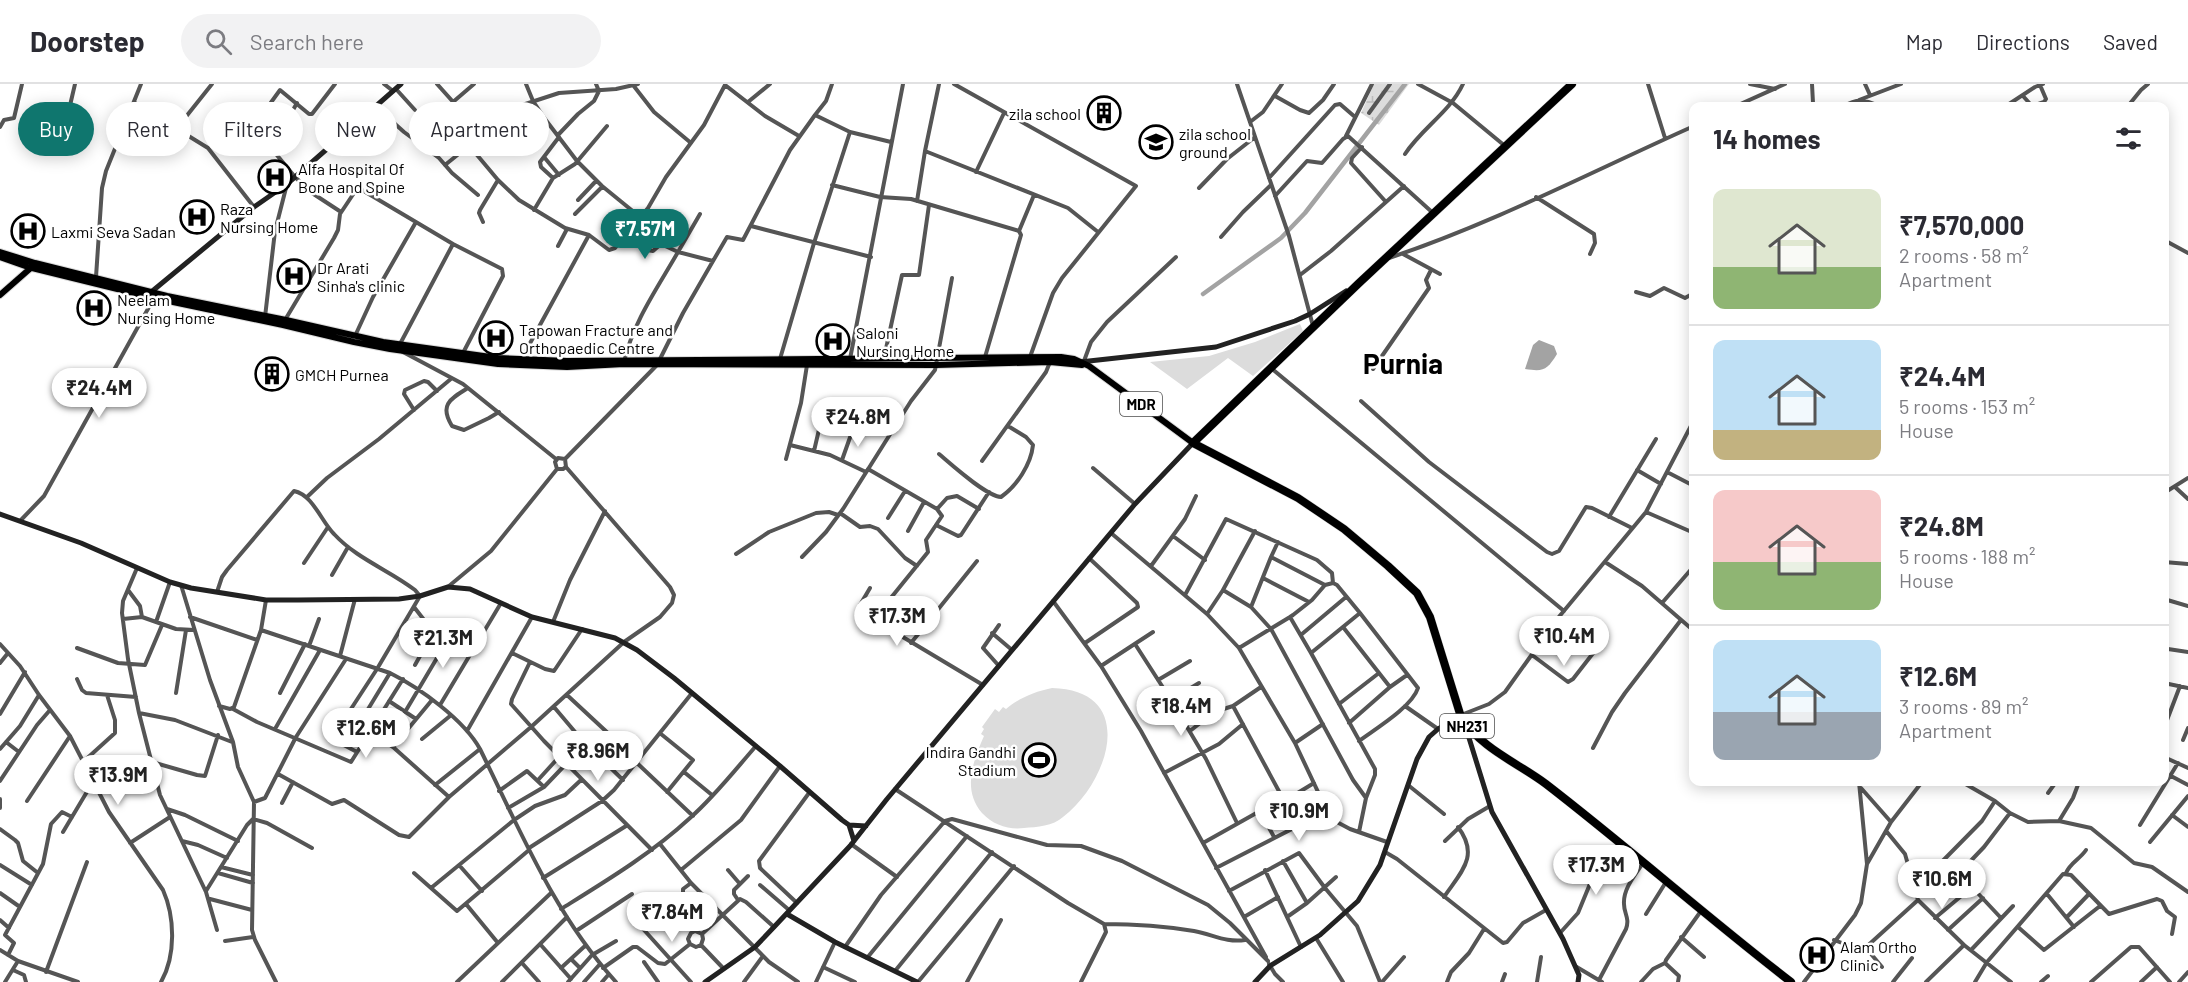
<!DOCTYPE html>
<html lang="en">
<head>
<meta charset="utf-8">
<style>
	body { margin:0; font-family:Barlow,sans-serif; background:#f2f2f3; color:#2b2b33; height:100vh; display:flex; flex-direction:column; font-size:22px; white-space:nowrap }
	* { box-sizing:border-box; margin:0 }
	p { font-size:20px; color:#7c7c81 }
	.icon { flex:none; width:33px; height:33px; fill:none; stroke:currentColor; stroke-width:2; stroke-linecap:round; stroke-linejoin:round }
	.map { position:relative; flex:1; overflow:hidden }
	.side { position:absolute; left:1689px; top:18px; width:480px; height:684px; display:flex; flex-direction:column; background:#fff; border-radius:12px; box-shadow:0 3px 15px #0003 }
	.side>* { flex:none }
	.guide { position:absolute; left:18px; top:18px; width:570px; height:54px; display:flex; gap:12px }
	.price { position:absolute; translate:-50% -51px; padding:0 14px; border-radius:21px; background:#fff; color:#222; font-size:20px; line-height:39px; filter:drop-shadow(0 2px 3px #0008) }
	.price::after { content:''; position:absolute; left:50%; top:36px; width:18px; height:14px; margin-left:-9px; background:inherit; clip-path:polygon(0 0,100% 0,50% 100%) }
	.price.selected { background:#0f766e; color:#fff }
	ul { padding:0; list-style:none }
	li { display:flex; align-items:center; gap:18px; height:150px; padding:0 24px }
	li+li { border-top:2px solid #e1e1e2 }
	li span { display:grid; place-items:center; flex:none; width:168px; height:120px; border-radius:12px; color:#555 }
	li>.icon { margin-inline-start:auto }
	span .icon { width:72px; height:72px; fill:#fffc; stroke-width:1 }
	li b { font-size:26px }
	h2 { display:flex; justify-content:space-between; align-items:center; height:72px; padding:0 24px; font-size:26px }
	.tag { padding:0 21px; border-radius:27px; background:#fff; box-shadow:0 3px 15px #0003; font-size:21px; line-height:54px }
	.tag.selected { background:#0f766e; color:#fff }
	header { display:flex; align-items:center; gap:36px; box-sizing:border-box; height:84px; padding:0 30px; background:#fff; border-bottom:2px solid #e1e1e2 }
	header strong { font-size:28px }
	nav { display:flex; gap:33px; margin-inline-start:auto; font-size:21px }
	.search { width:420px; height:54px; background:#f2f2f3; display:flex; align-items:center; gap:15px; box-sizing:border-box; padding:0 21px; border-radius:33px; color:#7c7c81; font-size:22px }
	.map>svg:first-child { display:block }
	.wetland { fill:url(#wetland-marsh) }
	.park { fill:#dcdcdc }
	.water { fill:#a3a3a3 }
	.lines { fill:none; stroke-linecap:round; stroke-linejoin:round }
	.canal { stroke:#a3a3a3; stroke-width:4.5 }
	.primary-casing { stroke:#dbdbdb; stroke-width:8 }
	.highway-casing { stroke:#dbdbdb; stroke-width:9 }
	.street { stroke:#555; stroke-width:4 }
	.secondary { stroke:#222; stroke-width:5 }
	.primary { stroke:#000; stroke-width:6 }
	.highway { stroke:#000; stroke-width:8 }
	.labels { text-anchor:middle; dominant-baseline:central; stroke-width:5; stroke-linejoin:round; paint-order:stroke }
	.shield { fill:#fff; stroke:#4c4c4c; stroke-width:1.5 }
	.shield-label { font-size:15px; font-weight:bold; fill:#000 }
	.poi-label { font-size:16px; fill:#000; stroke:#fff; text-anchor:start }
	.town-label { font-size:28px; font-weight:bold; fill:#000; stroke:#fff }
</style>
</head>
<body>
<header>
<strong>Doorstep</strong>
<div class="search"><svg class="icon" aria-label="search" viewBox="0 0 24 24"><circle cx="10" cy="10" r="6"/><path d="M15 15l6 6"/></svg>Search here</div>
<nav><a>Map</a><a>Directions</a><a>Saved</a></nav>
</header>
<div class="map">
<svg width="2188" height="898" viewBox="0 0 2188 898">
	<defs>
		<pattern id="wetland-marsh" width="20" height="14" patternUnits="userSpaceOnUse" patternTransform="scale(1.5)"><rect width="20" height="14" fill="#dcdcdc"/><path d="M1 5h8M5 5V1M11 12h8M15 12V8" fill="none" stroke="#bbb"/></pattern>
	</defs>
	<rect width="100%" height="100%" fill="#fff"/>
	<path class="wetland" d="M1374,0H1409L1379,41L1361,29Z"/>
	<path class="park" d="M1300,240L1303,247L1253,292L1228,274L1187,305L1150,278L1209,272L1255,258Z
		M1052,604C1138,606 1110,697 1063,733C1053,742 1037,743 1024,744C1009,746 993,741 982,729C962,706 973,677 984,652L981,650L984,645L982,643L995,625L999,628L1003,623L1006,625C1021,613 1034,608 1052,604Z"/>
	<path class="water" d="M1539,256L1554,262L1557,270C1547,286 1544,288 1525,285L1533,261Z"/>
	<g class="lines">
		<path class="canal" d="M1203,210L1281,154L1305,129L1405,0"/>
		<g class="primary-casing">
			<path id="primary" d="M0,168L35,179L167,212L286,236L383,258L498,274L567,277L1061,273L1074,275L1089,282L1193,359
				M0,173L28,183L154,214L283,241L354,258L390,265L498,280L567,283L624,280L936,281L1050,278L1082,281
				M0,211L33,182"/>
		</g>
		<g class="highway-casing">
			<path id="highway" d="M1572,0L1358,200L1193,359L1298,414L1344,445L1388,482L1417,509L1430,533L1461,633C1483,666 1515,677 1546,700C1629,764 1708,834 1791,898"/>
		</g>
		<path class="street" d="M335,0L312,30H309L280,6L251,46L256,53L276,70L295,93L312,109L341,128
			M384,0L393,7
			M437,0L472,39L478,43L498,29L559,9L616,5L638,0
			M526,0L533,17L545,35L577,77L602,102L640,133
			M939,0L925,67L1068,124L1098,148
			M954,0L1136,102L1062,194L1053,209L1030,273
			M1237,0L1289,152L1313,242
			M1418,0L1453,19L1505,62
			M1648,0L1665,54
			M1750,0L1775,5
			M1812,0L1813,19L1819,22
			M1865,0L1870,11
			M633,1L654,28L691,59
			M725,1L765,32L799,52
			M396,5L415,26
			M1275,12L1300,26L1309,29L1323,16L1334,0
			M2023,12L2032,22L2044,18L2046,15L2040,1
			M1859,16L1901,0
			M453,18L474,0
			M748,18L770,0
			M135,19L208,64L254,123
			M375,22L404,48L439,74L452,89L478,111
			M1736,22L1785,0
			M1844,22C1857,14 1866,16 1879,22
			M2006,22L2035,3L2043,0
			M2128,22L2141,6L2148,0
			M1369,29L1390,0
			M815,31L826,17L832,0
			M1250,38L1263,28L1282,0
			M0,43L4,36L14,34L22,0
			M478,43L471,60L472,65L498,96L519,116L565,144L589,151L522,274
			M177,44L212,0
			M850,48L891,58
			M558,51L578,30L594,17L599,7L596,0
			M1346,52L1372,0
			M57,53L68,30L75,0
			M1362,63L1352,74L1351,79L1386,118
			M271,64L297,19
			M1405,70C1422,44 1450,28 1463,0
			M544,73L559,91
			M445,81L471,60
			M976,88L1004,29
			M553,94L541,83L540,78L559,53
			M1269,94L1335,21L1340,20L1355,33
			M832,101L880,113L911,115L1019,147L1021,151L985,273
			M1199,104L1227,75L1255,53
			M1275,112L1307,77L1322,79L1343,55L1348,52L1433,129
			M1536,113L1594,150L1595,159L1590,170
			M578,116L596,97
			M917,117L925,67
			M534,126L553,94L575,80L607,42
			M575,130L602,103
			M483,138L479,129L480,126L498,96
			M751,142L871,173
			M1019,147L1034,111
			M627,149L647,166L653,167L661,160L678,168L700,130
			M589,151L609,166L615,164L648,124L666,93L704,41L725,1
			M1221,153L1243,128L1271,101
			M2164,156L2188,169
			M558,162L567,145
			M1403,170L1440,190
			M1389,174C1494,139 1593,87 1694,42
			M1300,191L1331,167L1404,102
			M96,193L102,104L106,87L141,0
			M1636,208L1650,212L1664,204L1685,214L1694,209
			M265,233L275,147L287,100
			M285,236L334,154L338,146L340,130L354,109L362,106L453,160L502,185L503,192L463,269
			M355,252L373,213L416,138
			M400,260L453,160
			M403,268L463,300L556,375
			M884,274L902,191H919L929,121
			M850,275L903,0
			M1084,277L1091,258L1107,238L1176,173
			M624,278C633,238 658,203 678,168L713,177L727,153L743,156L790,66L815,31L850,48L814,159L780,275
			M1271,284L1564,527
			M1373,285L1429,204L1426,196L1431,186
			M468,304C450,315 439,321 452,342L464,346L489,334L499,328
			M1361,317L1429,378L1547,468L1552,470L1559,467L1586,423L1592,424L1632,444
			M414,326L404,310L405,306L424,297L428,298L437,307
			M790,361L830,371L866,388
			M814,367L821,337
			M939,370C952,381 986,412 1001,413C1017,402 1031,380 1033,361L1026,353L1008,342
			M565,375L657,281L683,229L713,177
			M786,375L801,319L807,281
			M842,376L853,345
			M982,377L1046,288L1050,278
			M1093,384L1135,420
			M868,385L937,425L942,432L926,456L928,468L873,536
			M1637,386L1661,400
			M1667,388L1694,402
			M2175,403L2188,415
			M2164,409L2188,394
			M307,413L327,394L379,355L452,294
			M937,425L947,414L957,412L979,425
			M1646,428L1694,449
			M840,429L860,443L870,442L878,445L905,474L917,482
			M1609,433L1656,355
			M888,434L905,407
			M20,437L44,412L154,214
			M936,441L958,452L961,451L989,408
			M908,447L924,418
			M1111,449L1207,530L1239,564L1295,659L1327,727L1335,737L1350,745L1387,758
			M1173,452L1205,476
			M736,470L769,448L816,429L829,428L838,431
			M802,473L826,448L843,425L911,317L935,286L952,194
			M1271,473L1278,458
			M1605,478L1642,502L1694,547
			M2164,478L2188,480
			M304,479L328,443
			M1151,482L1185,435L1196,412
			M137,484L123,517L122,529L128,575L139,629L160,711L206,808L217,846
			M332,491L348,463
			M1263,494L1309,518
			M181,501L210,596L233,658L238,683L254,718L252,846L255,856L276,898
			M1325,501L1333,499L1337,501L1360,529
			M449,502L491,467L557,385
			M870,504L860,521L861,528L983,601
			M128,506L140,522L142,533
			M217,508L222,493L227,486L294,407C313,411 321,437 334,450C357,475 389,486 415,506L420,512L377,585L334,651L338,658L357,668
			M1185,511L1226,435L1317,476L1332,489L1333,499
			M2164,515L2188,522
			M1053,517L1101,582L1141,647L1266,873
			M1662,519L1694,482
			M414,523L428,541L474,563
			M1251,523L1223,506L1255,447
			M1207,530L1223,506
			M190,533L257,556
			M1290,533L1311,569
			M123,535L142,533L176,545L194,546
			M156,538L170,498
			M553,538L570,496L605,427
			M999,541L983,564L999,582
			M1343,543L1390,603L1407,591
			M887,544L909,521L932,532
			M261,546L390,589C420,604 464,636 480,665C520,746 554,830 616,898
			M992,549L1012,566
			M1302,550L1346,513
			M911,559L977,477
			M1085,559L1138,523L1137,519L1089,474
			M0,560L20,582L39,611L70,652L109,728L163,806C175,833 176,872 161,898
			M1135,560L1171,616L1206,675L1237,739
			M309,562L319,535
			M77,564L118,579L145,581L162,541
			M1239,564L1290,533L1293,531L1312,516L1325,501L1271,473L1251,523L1271,545L1353,696L1366,714
			M2168,565L2188,568
			M512,569L545,585L554,587L582,545
			M1532,571L1568,598L1573,595L1594,568
			M340,572L355,515
			M530,578L512,615L511,620L544,657L652,766
			M0,579L8,569
			M415,581L435,545
			M1101,582L1153,548
			M390,589L359,640L393,663L449,713
			M77,595L82,606L86,609L136,613
			M1158,596L1190,577
			M2164,599L2188,604
			M176,609L186,546
			M280,609L305,560
			M567,611L638,677
			M1171,616L1199,599
			M389,617L416,635
			M1339,620L1379,589
			M440,621L501,519
			M219,622L230,625L234,623L261,546L266,516
			M1233,622L1281,711L1284,713H1291L1314,699
			M1405,622L1438,645
			M554,623L581,655L623,696
			M233,625L257,638L351,678L403,595
			M405,628L450,552
			M139,629L175,636L232,658
			M0,630L25,588
			M1461,631L1489,620L1505,608L1558,534L1646,428L1694,336
			M1349,639L1390,603
			M2164,644L2180,602
			M275,645L320,566
			M467,647L532,533
			M1190,647L1214,628L1233,622L1261,603
			M661,650L693,676L667,708
			M422,655L450,632
			M2183,656L2188,644
			M1359,657C1375,645 1412,623 1418,604L1360,529L1311,569L1375,685V691L1366,714L1359,748
			M6,658L19,668
			M1295,659L1323,640
			M393,663L432,616
			M1593,664L1612,628L1625,609L1681,536
			M0,665L20,642L39,611
			M2164,673L2188,684
			M83,678L115,649V636L107,611
			M152,678L197,691L205,692L218,651
			M637,679L693,732
			M684,688L712,711
			M1164,689L1219,660L1243,640
			M278,690L332,720L344,716L399,751L409,753L449,713L531,643L624,558L660,533L672,519L674,511L670,503L566,383L565,375L558,374L555,378L557,385H563L566,383
			M2171,692L2188,701
			M538,696L559,673
			M0,697L37,641L50,626
			M1859,698L1867,780
			M1962,698L1995,717L2010,729L2028,738L2059,737L2091,744L2134,779L2152,783L2188,808
			M435,701L480,665
			M1408,701L1444,730
			M1861,704L1891,738
			M895,705L1068,819L1104,840L1106,848L1081,898
			M499,707L527,687L544,703
			M2048,709L2056,698
			M0,715V724
			M27,717L70,652
			M254,718L265,714L296,653L346,575
			M282,719L293,698
			M508,724L544,703L566,680
			M167,725L185,731L238,757
			M2172,731L2188,743
			M2059,737L2073,714L2079,698
			M2140,741L2178,679
			M0,745L15,756L18,759L23,777L38,789
			M63,748L94,696
			M1887,748L1905,770L1918,816L1964,861L2011,898
			M182,757L198,761L227,774
			M1445,757L1468,735L1490,722
			M2150,758L2188,712
			M130,759L170,733
			M1203,759L1260,727L1274,753
			M660,760L691,799L769,878L798,898
			M851,760L897,793
			M529,764L602,717L614,706L692,609
			M1385,768L1397,775L1503,859L1507,858L1523,839L1546,826
			M1283,777L1307,819
			M0,781L32,801
			M459,781L482,807
			M221,783L253,791
			M1216,784L1327,727
			M681,786L741,736L780,682
			M728,786L740,800
			M1265,786L1301,863
			M218,789L253,799
			M414,789L457,827L529,766
			M2066,789C2070,779 2080,775 2086,766
			M543,794L626,742
			M691,799L683,805V812L702,829L714,821
			M760,801L789,826
			M431,804L514,736L535,722L565,711L581,696
			M1915,805L1982,737L1995,717
			M206,807L247,741L253,735L267,739L312,764
			M1229,807L1299,769L1325,804L1357,842L1380,898
			M0,809L20,823
			M2047,810L2074,843
			M1444,813C1461,788 1480,772 1458,743
			M210,815L252,826
			M738,816L734,810V806L748,792
			M797,819L760,784L759,777L809,709
			M466,820L498,859
			M561,825C606,797 651,770 690,734C714,713 735,686 756,662
			M1646,830L1666,798
			M1244,833L1278,813
			M1287,833L1307,819L1336,793
			M2067,833L2089,810
			M1935,834L1972,803
			M2001,834L1972,803L1962,786L1984,763L2010,729
			M0,836L9,844
			M635,836L691,898
			M1104,840C1134,840 1164,842 1194,847C1212,850 1226,859 1245,856
			M2018,843L2044,866L2100,822
			M1948,846L1983,814
			M576,847L632,810
			M1560,849L1578,829L1592,795L1600,785L1626,765
			M702,850L740,815L746,818L774,843
			M1681,853L1704,873
			M1316,854L1343,898
			M1834,856L1858,865H1864L1918,816
			M225,857L253,853
			M540,860L571,895
			M690,860L688,855L691,849L695,847L702,850
			M690,860L696,863L701,861L703,855L702,850
			M701,861L723,884
			M845,863L881,811L945,737L952,735L1047,761L1081,762L1122,777L1208,821L1230,839L1268,877
			M1866,864L1882,883
			M1972,865L2013,822
			M0,866L18,877
			M8,871L14,859L5,851L43,780L51,740L62,728L72,733
			M867,874L967,752
			M571,875L580,884
			M644,878L658,898
			M522,879L539,898
			M1269,880L1275,890L1283,898
			M1575,882L1602,898
			M823,883L855,898
			M561,884L586,861
			M603,884L633,863H637L658,879L665,880L690,860
			M13,886L24,891L26,898
			M895,887L992,768
			M46,888L87,778
			M1599,896L1626,845C1630,834 1624,830 1624,820C1623,805 1635,791 1643,779
			M5,898L18,877L78,898
			M457,898L551,809
			M502,898L567,833
			M568,898L592,871L616,857
			M584,898L600,880
			M602,898L609,890
			M744,898L763,872
			M816,898L835,858
			M918,898L1014,782
			M967,898L1001,836
			M1382,898L1404,873
			M1447,898L1451,888L1469,869L1484,845
			M1502,898L1505,890
			M1537,898L1541,873
			M1641,898L1653,885L1665,879
			M1678,898L1679,892L1665,879L1666,876L1701,827
			M1804,898L1855,831L1861,819L1867,780L1891,738L1922,698
			M1893,898L1912,874
			M1926,898L1964,861
			M1975,898L1987,878L2063,790L2071,791L2109,830L2157,815L2162,817L2167,827L2175,833L2172,850
			M2041,898L2048,892
			M2091,898L2131,863H2139L2170,898
			M2141,898L2157,883
			M2179,898L2188,888"/>
		<path class="secondary" d="M150,209L254,123L287,100L401,0
			M1080,278L1216,263L1295,237L1310,230L1346,207
			M0,430L81,459L170,498L191,504L266,516H298L399,515L420,512L448,503L470,505L532,533L615,554L637,566L674,594L780,682L842,736L849,741L866,742
			M1465,641L1492,728L1563,855L1579,891L1578,898
			M849,741L854,757
			M787,830L835,858L917,898
			M705,898L755,863L774,843L850,762L887,715L1135,420L1193,359
			M1255,898L1270,882L1320,851L1358,817L1380,781L1417,675L1429,653L1438,645L1460,631"/>
		<use href="#primary" class="primary"/>
		<use href="#highway" class="highway"/>
	</g>
	<defs>
		<g id="building-ring" transform="scale(1.725)"><circle r="9.5" fill="#fff" stroke="#000" stroke-width="1.5"/><path d="M-4-6H4V6H1V3H-1V6H-4ZM-2.5-4.3h1.7v1.8h-1.7ZM.8-4.3h1.7v1.8H.8ZM-2.5-1h1.7V.8h-1.7ZM.8-1h1.7V.8H.8Z" fill="#000"/></g>
		<g id="school-ring" transform="scale(1.725)"><circle r="9.5" fill="#fff" stroke="#000" stroke-width="1.5"/><path d="M0-5L7-2L0 1L-7-2ZM-4 1L0 2.5L4 1V4Q0 6-4 4Z" fill="#000"/></g>
		<g id="hospital-ring" transform="scale(1.725)"><circle r="9.5" fill="#fff" stroke="#000" stroke-width="1.5"/><path d="M-5-5h3v3.5h4V-5h3V5h-3V1.5h-4V5h-3Z" fill="#000"/></g>
		<g id="stadium-ring" transform="scale(1.725)"><circle r="9.5" fill="#fff" stroke="#000" stroke-width="1.5"/><path d="M0-5a6.5 5 0 1 0 0 10a6.5 5 0 1 0 0-10ZM-3.5-1.8h7v3.6h-7Z" fill="#000"/></g>
	</defs>
	<g fill-rule="evenodd">
		<use href="#building-ring" x="1104" y="29"/>
		<use href="#school-ring" x="1156" y="58"/>
		<use href="#hospital-ring" x="275" y="93"/>
		<use href="#hospital-ring" x="197" y="133"/>
		<use href="#hospital-ring" x="28" y="147"/>
		<use href="#hospital-ring" x="294" y="192"/>
		<use href="#hospital-ring" x="94" y="224"/>
		<use href="#hospital-ring" x="496" y="254"/>
		<use href="#hospital-ring" x="833" y="257"/>
		<use href="#building-ring" x="272" y="290"/>
		<use href="#stadium-ring" x="1039" y="676"/>
		<use href="#hospital-ring" x="1817" y="871"/>
	</g>
	<g class="labels">
		<g class="shield">
			<rect x="1120" y="308" width="42" height="24" rx="4.5"/>
			<rect x="1440" y="630" width="54" height="24" rx="4.5"/>
		</g>
		<g class="shield-label">
			<text x="1141" y="320">MDR</text>
			<text x="1467" y="642">NH231</text>
		</g>
		<g class="poi-label">
			<text x="1081" y="29" text-anchor="end">zila school</text>
			<text x="1179" y="49">zila school<tspan x="1179" dy="18">ground</tspan></text>
			<text x="298" y="84">Alfa Hospital Of<tspan x="298" dy="18">Bone and Spine</tspan></text>
			<text x="220" y="124">Raza<tspan x="220" dy="18">Nursing Home</tspan></text>
			<text x="51" y="147">Laxmi Seva Sadan</text>
			<text x="317" y="183">Dr Arati<tspan x="317" dy="18">Sinha's clinic</tspan></text>
			<text x="117" y="215">Neelam<tspan x="117" dy="18">Nursing Home</tspan></text>
			<text x="519" y="245">Tapowan Fracture and<tspan x="519" dy="18">Orthopaedic Centre</tspan></text>
			<text x="856" y="248">Saloni<tspan x="856" dy="18">Nursing Home</tspan></text>
			<text x="295" y="290">GMCH Purnea</text>
			<text x="1016" y="667" text-anchor="end">Indira Gandhi<tspan x="1016" dy="18">Stadium</tspan></text>
			<text x="1840" y="862">Alam Ortho<tspan x="1840" dy="18">Clinic</tspan></text>
		</g>
		<g class="town-label">
			<text x="1403" y="279">Purnia</text>
		</g>
	</g>
</svg>
<b class="price selected" style="left:645px;top:176px">₹7.57M</b>
<b class="price" style="left:99px;top:335px">₹24.4M</b>
<b class="price" style="left:858px;top:364px">₹24.8M</b>
<b class="price" style="left:897px;top:563px">₹17.3M</b>
<b class="price" style="left:1564px;top:583px">₹10.4M</b>
<b class="price" style="left:443px;top:585px">₹21.3M</b>
<b class="price" style="left:1181px;top:653px">₹18.4M</b>
<b class="price" style="left:366px;top:675px">₹12.6M</b>
<b class="price" style="left:598px;top:698px">₹8.96M</b>
<b class="price" style="left:118px;top:722px">₹13.9M</b>
<b class="price" style="left:1299px;top:758px">₹10.9M</b>
<b class="price" style="left:1596px;top:812px">₹17.3M</b>
<b class="price" style="left:1942px;top:826px">₹10.6M</b>
<b class="price" style="left:672px;top:859px">₹7.84M</b>
<div class="guide">
<a class="tag selected">Buy</a>
<a class="tag">Rent</a>
<a class="tag">Filters</a>
<a class="tag">New</a>
<a class="tag">Apartment</a>
</div>
<section class="side">
<h2>14 homes<svg class="icon" aria-label="filters" viewBox="0 0 24 24"><path d="M4 7h16M4 17h16"/><circle cx="9" cy="7" r="2"/><circle cx="15" cy="17" r="2"/></svg></h2>
<ul>
<li><span style="background:linear-gradient(#dfe7d0 65%,#8fb573 0)"><svg class="icon" aria-label="home" viewBox="0 0 24 24"><path d="M3 11l9-7 9 7M6 9v11h12V9"/></svg></span><div><b>₹7,570,000</b><p>2 rooms · 58 m²</p><p>Apartment</p></div></li>
<li><span style="background:linear-gradient(#bfe0f5 75%,#c2b280 0)"><svg class="icon" aria-label="home" viewBox="0 0 24 24"><path d="M3 11l9-7 9 7M6 9v11h12V9"/></svg></span><div><b>₹24.4M</b><p>5 rooms · 153 m²</p><p>House</p></div></li>
<li><span style="background:linear-gradient(#f6c9c9 60%,#8fb573 0)"><svg class="icon" aria-label="home" viewBox="0 0 24 24"><path d="M3 11l9-7 9 7M6 9v11h12V9"/></svg></span><div><b>₹24.8M</b><p>5 rooms · 188 m²</p><p>House</p></div></li>
<li><span style="background:linear-gradient(#bfe0f5 60%,#9aa5b1 0)"><svg class="icon" aria-label="home" viewBox="0 0 24 24"><path d="M3 11l9-7 9 7M6 9v11h12V9"/></svg></span><div><b>₹12.6M</b><p>3 rooms · 89 m²</p><p>Apartment</p></div></li>
</ul>
</section>
</div>
</body>
</html>
